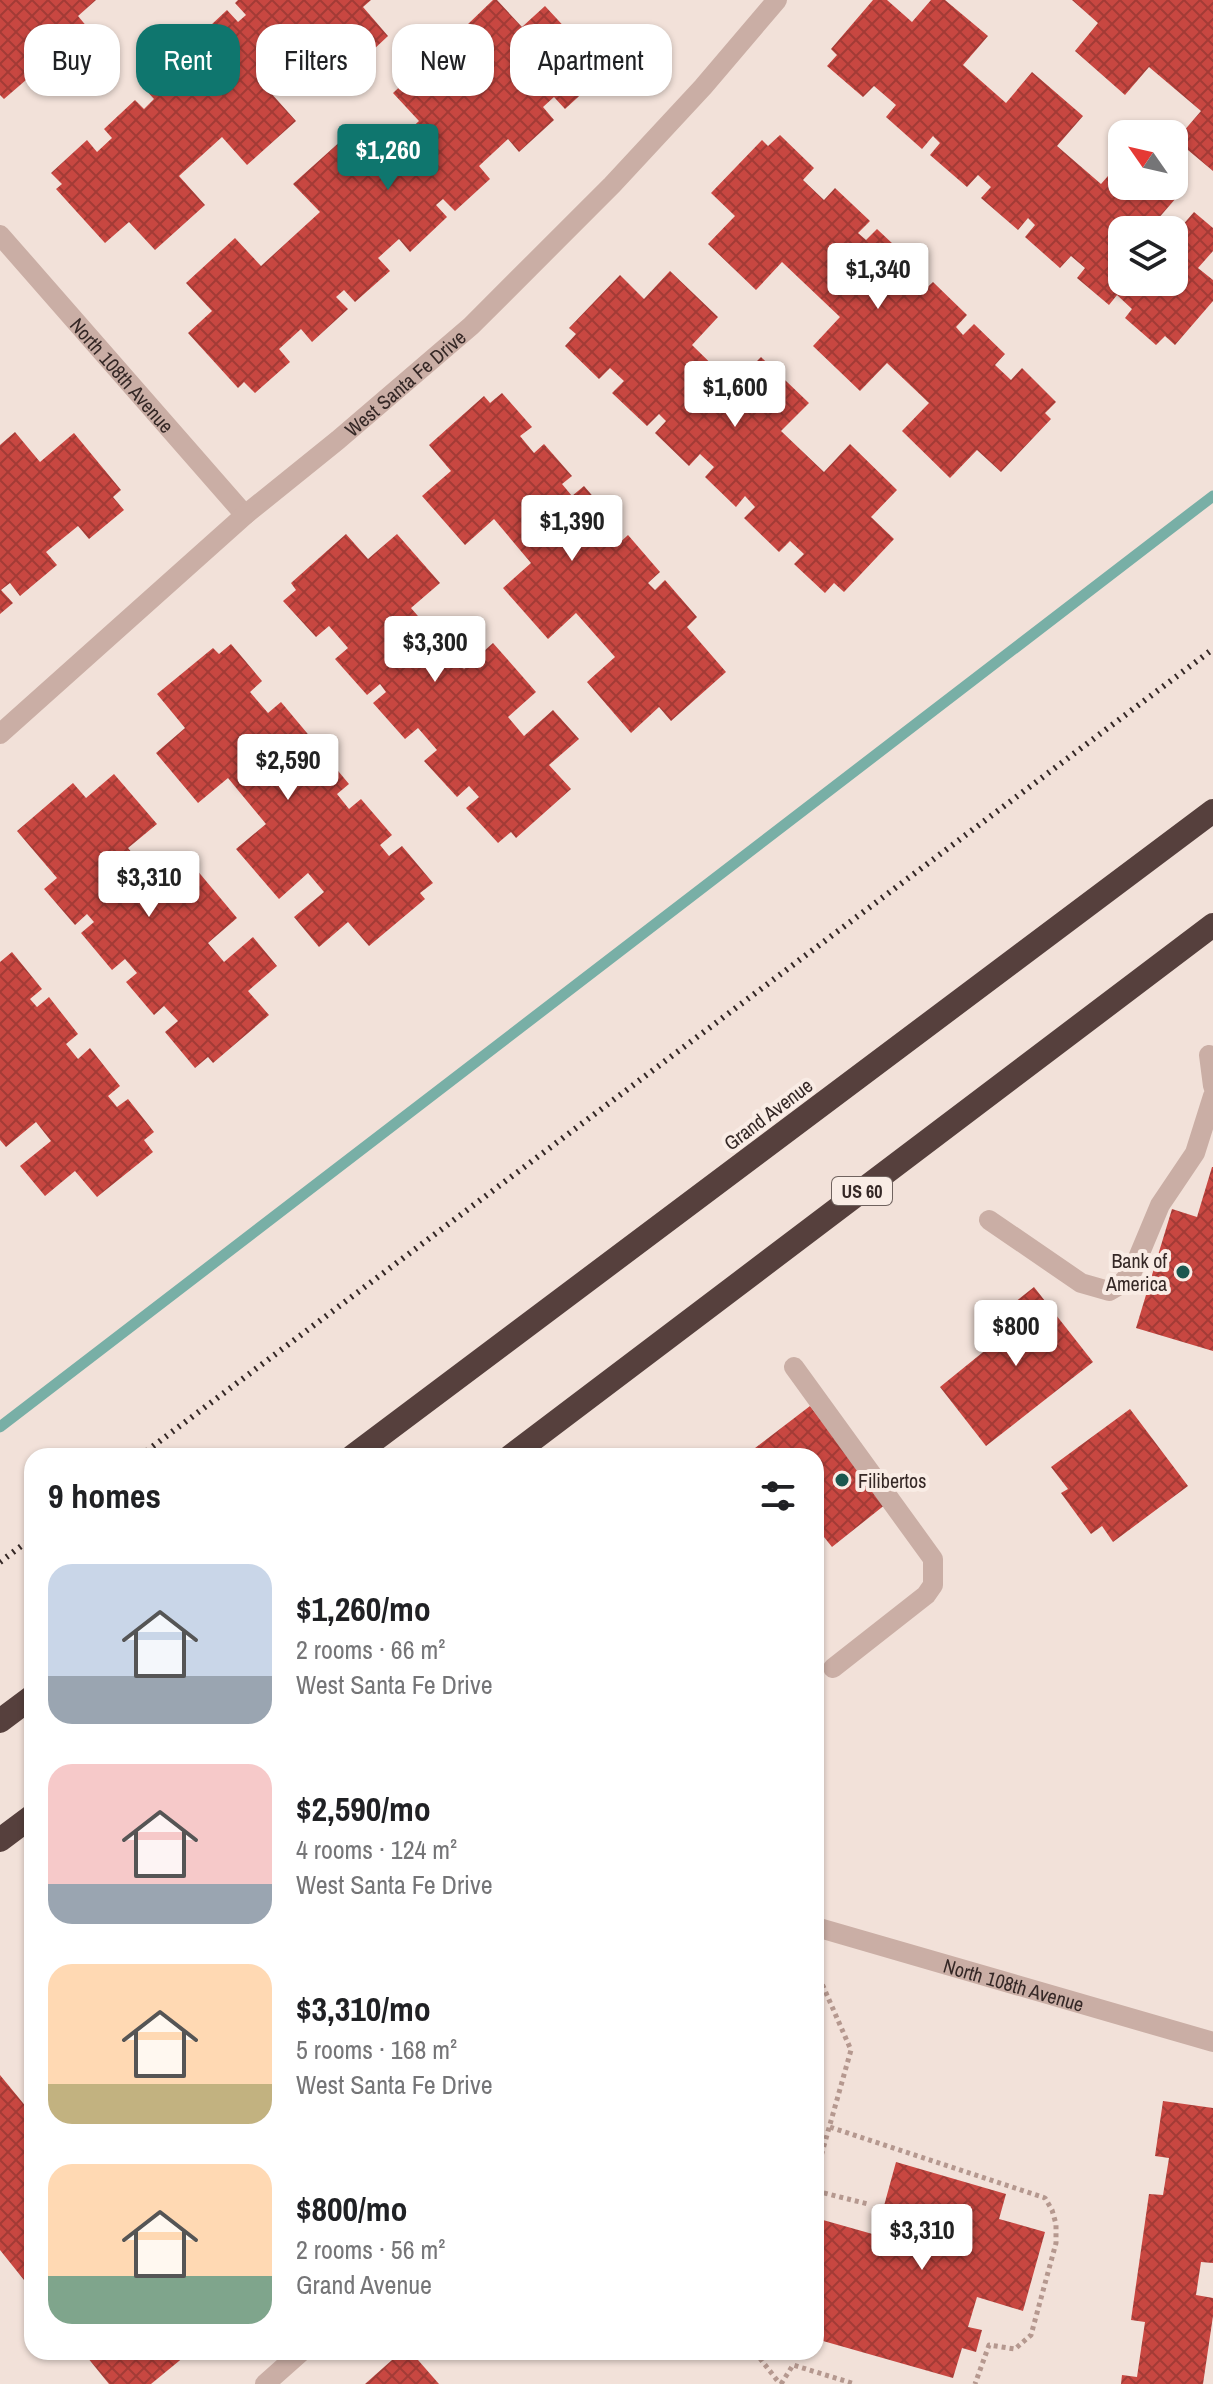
<!DOCTYPE html>
<html lang="en">
<head>
<meta charset="utf-8">
<style>
	body { margin:0; font-family:"Archivo Narrow",sans-serif; background:#f6f6f6; color:#202124; height:100vh; display:flex; flex-direction:column; font-size:30px; white-space:nowrap }
	* { box-sizing:border-box; margin:0 }
	p { font-size:26px; color:#757577 }
	.icon { flex:none; width:44px; height:44px; fill:none; stroke:currentColor; stroke-width:2; stroke-linecap:round; stroke-linejoin:round }
	.map { position:relative; flex:1; overflow:hidden }
	.side { position:absolute; left:24px; top:1448px; width:800px; height:912px; display:flex; flex-direction:column; background:#fff; border-radius:24px; box-shadow:0 2px 6px #0004 }
	.side>* { flex:none }
	.banner { position:absolute; left:24px; top:24px; width:800px; height:72px; display:flex; gap:16px }
	.needle { width:52px; rotate:304deg }
	.buttons { position:absolute; left:1108px; top:120px; display:grid; gap:16px }
	.buttons a { display:grid; place-items:center; width:80px; height:80px; border-radius:16px; background:#fff; box-shadow:0 2px 6px #0004; font-size:40px }
	.price { position:absolute; translate:-50% -68px; padding:0 18px; border-radius:8px; background:#fff; color:#222; font-size:26px; line-height:52px; filter:drop-shadow(0 2px 4px #0008) }
	.price::after { content:''; position:absolute; left:50%; top:48px; width:24px; height:18px; margin-left:-12px; background:inherit; clip-path:polygon(0 0,100% 0,50% 100%) }
	.price.current { background:#0f766e; color:#fff }
	ul { padding:0; list-style:none }
	li { display:flex; align-items:center; gap:24px; height:200px; padding:0 24px }
	li span { display:grid; place-items:center; flex:none; width:224px; height:160px; border-radius:24px; color:#555 }
	li>.icon { margin-inline-start:auto }
	span .icon { width:96px; height:96px; fill:#fffc; stroke-width:1 }
	li b { font-size:34px }
	h2 { display:flex; justify-content:space-between; align-items:center; height:96px; padding:0 24px; font-size:34px }
	.tag { padding:0 28px; border-radius:24px; background:#fff; box-shadow:0 2px 6px #0004; font-size:28px; line-height:72px }
	.tag.current { background:#0f766e; color:#fff }
	.map>svg:first-child { display:block }
	.lines { fill:none; stroke-linecap:round; stroke-linejoin:round }
	.stream { stroke:#78afa6; stroke-width:11 }
	.building { fill:url(#building-cross-hatch) }
	.path { stroke:#b5988f; stroke-width:5; stroke-dasharray:4 4; stroke-linecap:butt }
	.lane { stroke:#caaea5; stroke-width:20 }
	.street { stroke:#caaea5; stroke-width:20 }
	.highway { stroke:#56403d; stroke-width:24 }
	.rail { stroke:#352826; stroke-width:6; stroke-dasharray:2 6; stroke-linecap:butt }
	.poi-dot { fill:#1b574f; stroke:#f9ece5; stroke-width:3 }
	.labels { text-anchor:middle; dominant-baseline:central; stroke-width:8; stroke-linejoin:round; paint-order:stroke }
	.shield { fill:#f9ece5; stroke:#70635f; stroke-width:2 }
	.shield-label { font-size:18px; font-weight:bold; fill:#352826 }
	.street-label { font-size:20px; fill:#352826; stroke:#f9ece5 }
	.poi-label { font-size:20px; fill:#352826; stroke:#f9ece5; text-anchor:end }
</style>
</head>
<body>
<div class="map">
<svg width="1213" height="2384" viewBox="0 0 1213 2384">
	<defs>
		<pattern id="building-cross-hatch" width="8" height="8" patternUnits="userSpaceOnUse" patternTransform="scale(2)"><rect width="8" height="8" fill="#c84741"/><path d="M0 0l8 8M0 8l8-8" fill="none" stroke="#a33b36"/></pattern>
	</defs>
	<rect width="100%" height="100%" fill="#f2e1d9"/>
	<g class="lines">
		<path class="stream" d="M0,1427L1213,496"/>
	</g>
	<path class="building" d="M0,0H96L78,16L88,28L52,58L42,47L31,56L41,67L4,99L0,95Z
		M238,0H371L363,7L388,36L340,81L313,53L270,92L296,121L247,165L222,137L179,176L205,205L155,250L129,222L105,243L56,189L62,184L51,173L87,140L97,152L112,138L104,129L135,100L144,109L154,99L144,88L179,56L189,67L204,54L193,42L227,10L238,22L246,15L235,3Z
		M493,0H497L522,27L545,6L595,60L589,65L600,77L565,109L554,97L543,107L554,120L519,152L508,139L479,166L490,179L455,211L443,199L436,205L447,217L410,252L399,239L378,258L390,271L355,302L344,290L336,297L348,309L312,342L301,329L279,349L290,362L255,393L244,382L238,388L188,333L212,311L186,283L235,238L261,266L320,212L293,184L343,139L369,168L419,121L393,93L442,47L469,76L493,54L467,25Z
		M873,0H887L912,22L931,0H945L988,36L963,65L1006,103L1032,72L1083,116L1057,146L1101,184L1122,160V186H1161L1176,198L1151,227L1155,230H1122V282H1174V235L1194,212L1213,228V251L1198,268L1213,280V301L1175,345L1165,336L1156,345L1125,318L1132,309L1117,295L1109,305L1077,278L1085,268L1071,256L1060,268L1025,237L1035,225L1028,218L1018,230L981,198L991,187L978,175L967,187L930,155L940,143L933,136L922,149L886,117L896,105L874,86L863,97L827,66L837,55L831,49Z
		M1072,0H1213V171L1176,140L1201,111L1149,67L1125,95L1075,51L1098,23Z
		M780,135L814,168L803,180L824,200L835,188L870,221L858,233L866,240L877,229L911,261L899,272L921,293L933,282L967,315L956,327L963,335L974,324L1005,354L995,365L1011,380L1022,368L1056,402L1045,413L1051,419L1001,472L977,450L950,478L902,431L929,403L887,363L860,391L813,346L840,317L782,262L756,290L708,244L735,216L711,193L762,140L768,146Z
		M670,271L718,317L692,345L733,385L761,357L809,403L781,431L824,472L850,444L897,490L871,517L894,539L844,592L834,583L825,593L794,564L804,554L790,541L779,552L744,518L755,507L745,496L736,507L705,477L714,467L700,454L689,466L655,433L666,421L659,414L647,426L612,393L624,381L610,368L599,379L565,346L576,334L569,328L620,275L644,299Z
		M502,393L532,427L520,436L534,453L544,444L572,476L562,484L572,496L584,486L615,522L603,532L616,546L628,535L660,572L648,583L655,590L665,580L697,617L687,627L726,672L671,721L659,707L631,733L587,682L615,657L576,613L548,639L503,588L531,563L494,519L465,545L422,496L451,471L429,445L484,396L490,403Z
		M15,432L40,462L74,433L121,490L113,497L124,510L89,539L78,526L46,552L57,565L20,596L10,583L1,590L13,603L0,614V445Z
		M346,534L368,559L397,534L440,583L411,608L464,669L493,643L536,692L508,717L524,736L553,710L579,739L549,765L571,789L516,838L511,832L498,843L466,808L479,797L469,786L457,797L424,761L437,750L418,728L405,739L373,703L386,692L380,684L367,695L335,659L348,648L329,626L316,637L283,601L296,590L291,583Z
		M231,644L262,681L250,692L268,713L281,702L312,739L300,750L306,757L318,747L349,784L337,794L349,809L361,799L392,835L380,845L389,856L402,846L433,883L420,893L425,899L369,946L348,922L319,947L294,917L324,892L308,873L279,899L236,849L266,824L228,778L198,803L156,753L185,728L157,694L213,648L219,654Z
		M114,774L157,824L128,848L166,894L196,869L237,918L208,943L224,962L253,937L277,966L248,991L269,1015L213,1063L208,1057L195,1068L165,1032L178,1021L164,1006L154,1015L126,982L137,973L125,959L112,970L81,933L94,922L87,914L75,925L44,889L57,878L17,831L73,783L86,798Z
		M12,952L42,989L30,999L37,1007L49,997L78,1034L66,1044L78,1059L90,1048L120,1086L108,1096L117,1107L128,1099L154,1132L144,1140L153,1152L97,1197L75,1171L45,1196L20,1166L51,1141L36,1122L6,1147L0,1140V962Z
		M1212,1167H1213V1351L1136,1328L1172,1209L1197,1217Z
		M1034,1287L1093,1362L986,1446L940,1387L993,1344L981,1329Z
		M810,1406L886,1504L832,1547L816,1527V1456H761L755,1448Z
		M1130,1409L1188,1486L1113,1542L1102,1526L1091,1534L1061,1493L1068,1489L1051,1467Z
		M0,2075L32,2114V2290L0,2250Z
		M1163,2101L1213,2108V2263L1201,2262L1196,2295L1213,2298V2316L1203,2384H1121L1122,2375L1137,2377L1145,2322L1131,2320L1149,2194L1163,2195L1169,2158L1155,2156Z
		M896,2162L1006,2194L999,2219L1045,2232L1023,2311L977,2297L968,2327L982,2330L976,2352L962,2348L953,2378L816,2339V2243L823,2220L876,2235Z
		M83,2352H190L151,2384H109Z
		M401,2352H411L439,2384H365Z"/>
	<g class="lines">
		<path class="path" d="M816,1970L851,2050L816,2174
			M830,2127L1045,2198L1052,2210L1056,2224V2243L1031,2335L1015,2349L989,2345L975,2384
			M816,2191L868,2204
			M755,2352L780,2384
			M781,2384L793,2365L855,2384"/>
		<path class="lane" d="M1209,1055L1213,1086
			M989,1220L1081,1283L1109,1291L1121,1284L1132,1272L1160,1205L1195,1153L1213,1096
			M794,1367L933,1559V1585L926,1595L833,1668"/>
		<g class="street">
			<path id="s1" d="M0,235L245,515"/>
			<path id="s2" d="M0,734L245,515L338,440L471,326L612,185L703,87L777,0"/>
			<path id="s3" d="M816,1927L1213,2042"/>
			<path d="M265,2384L301,2352"/>
		</g>
		<path class="highway" d="M353,1456L1213,811
			M511,1456L1213,925
			M0,1721L32,1697
			M0,1840L32,1816"/>
		<path class="rail" d="M140,1456L1213,649
			M0,1562L32,1538"/>
	</g>
	<g class="poi-dot">
		<circle cx="1183" cy="1272" r="8"/>
		<circle cx="842" cy="1480" r="8"/>
	</g>
	<g class="labels">
		<rect class="shield" x="832" y="1177" width="60" height="28" rx="6"/>
		<g class="shield-label">
			<text x="862" y="1191">US 60</text>
		</g>
		<g class="street-label">
			<text stroke="none"><textPath href="#s1" startOffset="186">North 108th Avenue</textPath></text>
			<text stroke="none"><textPath href="#s2" startOffset="536">West Santa Fe Drive</textPath></text>
			<text transform="translate(768 1114) rotate(-37)">Grand Avenue</text>
			<text stroke="none"><textPath href="#s3" startOffset="206">North 108th Avenue</textPath></text>
		</g>
		<g class="poi-label">
			<text x="1167" y="1260">Bank of<tspan x="1167" dy="23">America</tspan></text>
			<text x="858" y="1480" text-anchor="start">Filibertos</text>
		</g>
	</g>
</svg>
<div class="buttons">
<a><svg class="needle" viewBox="-14 -14 28 28"><path d="M0-13l5 13h-10z" fill="#e53935"/><path d="M0 13l5-13h-10z" fill="#757577"/></svg></a>
<a><svg class="icon" aria-label="layers" viewBox="0 0 24 24"><path d="M12 4l9 5-9 5-9-5zM3 14l9 5 9-5"/></svg></a>
</div>
<b class="price current" style="left:388px;top:192px">$1,260</b>
<b class="price" style="left:878px;top:311px">$1,340</b>
<b class="price" style="left:735px;top:429px">$1,600</b>
<b class="price" style="left:572px;top:563px">$1,390</b>
<b class="price" style="left:435px;top:684px">$3,300</b>
<b class="price" style="left:288px;top:802px">$2,590</b>
<b class="price" style="left:149px;top:919px">$3,310</b>
<b class="price" style="left:1016px;top:1368px">$800</b>
<b class="price" style="left:922px;top:2272px">$3,310</b>
<div class="banner">
<a class="tag">Buy</a>
<a class="tag current">Rent</a>
<a class="tag">Filters</a>
<a class="tag">New</a>
<a class="tag">Apartment</a>
</div>
<section class="side">
<h2>9 homes<svg class="icon" aria-label="filters" viewBox="0 0 24 24"><path d="M4 7h16M4 17h16"/><circle cx="9" cy="7" r="2"/><circle cx="15" cy="17" r="2"/></svg></h2>
<ul>
<li><span style="background:linear-gradient(#c9d6e8 70%,#9aa5b1 0)"><svg class="icon" aria-label="home" viewBox="0 0 24 24"><path d="M3 11l9-7 9 7M6 9v11h12V9"/></svg></span><div><b>$1,260/mo</b><p>2 rooms · 66 m²</p><p>West Santa Fe Drive</p></div></li>
<li><span style="background:linear-gradient(#f6c9c9 75%,#9aa5b1 0)"><svg class="icon" aria-label="home" viewBox="0 0 24 24"><path d="M3 11l9-7 9 7M6 9v11h12V9"/></svg></span><div><b>$2,590/mo</b><p>4 rooms · 124 m²</p><p>West Santa Fe Drive</p></div></li>
<li><span style="background:linear-gradient(#ffd9b3 75%,#c2b280 0)"><svg class="icon" aria-label="home" viewBox="0 0 24 24"><path d="M3 11l9-7 9 7M6 9v11h12V9"/></svg></span><div><b>$3,310/mo</b><p>5 rooms · 168 m²</p><p>West Santa Fe Drive</p></div></li>
<li><span style="background:linear-gradient(#ffd9b3 70%,#7fa58c 0)"><svg class="icon" aria-label="home" viewBox="0 0 24 24"><path d="M3 11l9-7 9 7M6 9v11h12V9"/></svg></span><div><b>$800/mo</b><p>2 rooms · 56 m²</p><p>Grand Avenue</p></div></li>
</ul>
</section>
</div>
</body>
</html>
